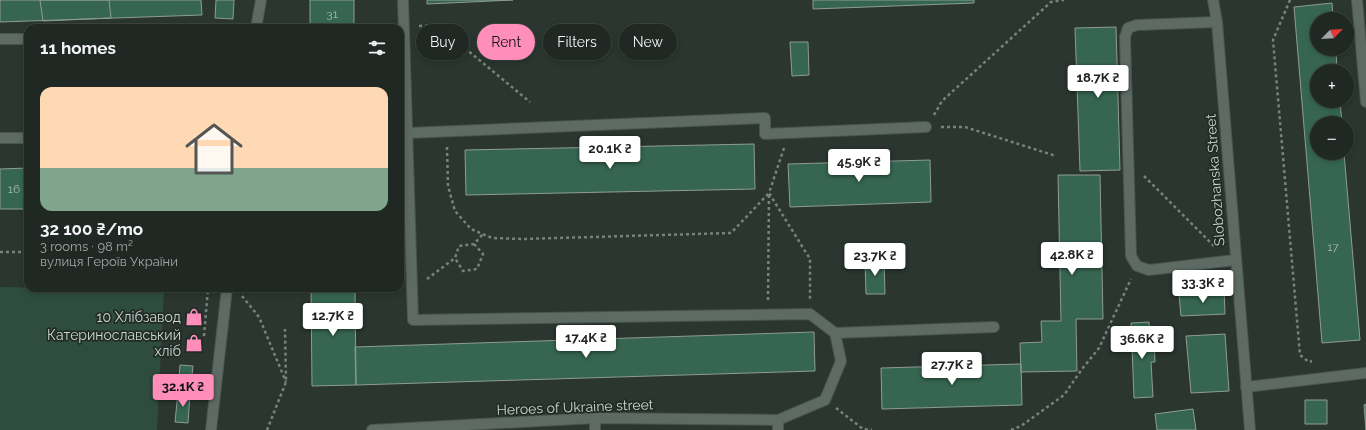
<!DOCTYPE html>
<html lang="en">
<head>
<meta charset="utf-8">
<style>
	body { margin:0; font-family:Raleway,sans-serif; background:#2d3431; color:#f1f3f6; height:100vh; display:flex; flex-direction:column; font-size:15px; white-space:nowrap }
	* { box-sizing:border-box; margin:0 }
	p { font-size:13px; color:#a2a6a6 }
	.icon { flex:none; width:22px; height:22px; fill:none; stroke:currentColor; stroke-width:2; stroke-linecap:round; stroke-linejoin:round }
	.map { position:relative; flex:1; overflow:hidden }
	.panel { position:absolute; left:24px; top:24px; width:380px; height:268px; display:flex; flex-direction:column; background:#202824; border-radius:12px; box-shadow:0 2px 6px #0003,0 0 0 1px #3d4441 }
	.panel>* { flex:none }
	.banner { position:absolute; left:416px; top:24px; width:380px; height:36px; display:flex; gap:8px }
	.needle { width:26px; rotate:65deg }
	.controls { position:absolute; left:1310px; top:12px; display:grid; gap:8px }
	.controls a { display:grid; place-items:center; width:44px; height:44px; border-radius:50%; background:#202824; box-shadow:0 2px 6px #0003,0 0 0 1px #3d4441; font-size:20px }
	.price { position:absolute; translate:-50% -34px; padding:0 9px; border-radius:4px; background:#fff; color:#222; font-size:13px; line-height:26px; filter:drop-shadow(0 1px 2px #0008) }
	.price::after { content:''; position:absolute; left:50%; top:24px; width:12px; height:9px; margin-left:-6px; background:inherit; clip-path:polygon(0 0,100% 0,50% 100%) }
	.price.active { background:#ff8ebb; color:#111 }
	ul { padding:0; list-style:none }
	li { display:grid; align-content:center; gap:8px; height:212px; padding:0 16px }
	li+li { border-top:1px solid #3d4441 }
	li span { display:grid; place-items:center; height:124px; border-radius:12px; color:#555 }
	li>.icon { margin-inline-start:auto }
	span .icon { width:72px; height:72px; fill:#fffc; stroke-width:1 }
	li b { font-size:17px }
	h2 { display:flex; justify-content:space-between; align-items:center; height:48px; padding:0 16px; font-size:17px }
	.tag { padding:0 14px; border-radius:18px; background:#202824; box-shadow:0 2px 6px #0003,0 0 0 1px #3d4441; font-size:14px; line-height:36px }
	.tag.active { background:#ff8ebb; color:#111 }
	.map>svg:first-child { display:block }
	.green { fill:#2e4d3f }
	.building { fill:#366651; stroke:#8e9c95 }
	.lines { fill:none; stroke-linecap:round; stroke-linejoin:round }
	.lane-casing { stroke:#4a544f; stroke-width:12 }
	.street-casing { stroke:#4a544f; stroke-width:12 }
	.path { stroke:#79827d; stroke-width:2.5; stroke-dasharray:3 3; stroke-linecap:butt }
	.lane { stroke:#5e6b64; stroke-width:10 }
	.street { stroke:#5e6b64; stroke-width:10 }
	.labels { text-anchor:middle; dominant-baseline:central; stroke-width:3.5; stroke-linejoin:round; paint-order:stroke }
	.number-label { font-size:12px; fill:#a6b8b0 }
	.street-label { font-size:14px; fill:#ccd3d0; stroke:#212c26 }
	.poi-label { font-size:14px; fill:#ccd3d0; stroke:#212c26; text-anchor:end }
</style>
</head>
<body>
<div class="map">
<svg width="1366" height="430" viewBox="0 0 1366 430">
	<rect width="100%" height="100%" fill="#2b3630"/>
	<path class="green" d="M0,287L164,290L157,430H0Z"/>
	<path class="building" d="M0,0H201L202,15L0,22Z
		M40,0H109L111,18L43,21Z
		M216,0H234L233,19L215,18Z
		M310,0H354V28H310Z
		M427,0H513L427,4Z
		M813,0H974V3L813,9Z
		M1332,3L1333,19H1317V49H1336L1337,71H1317V101H1340L1342,123H1317V153H1344L1360,340L1322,343L1294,7Z
		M1116,27L1120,170L1080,171L1075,28Z
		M790,42H808L809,75L792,76Z
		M754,144L755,189L466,195L465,150Z
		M930,160L931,202L790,207L788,164Z
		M28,168V209H0V169Z
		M1058,175H1100L1103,319H1076L1077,371L1021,372L1020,343L1042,342L1041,321H1061Z
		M884,259L885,294H866L865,260Z
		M311,288H355L356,385L312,386Z
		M1216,288H1224L1225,314L1181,316L1179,295L1217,293Z
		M1149,322L1150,338H1154L1155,362H1151L1153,397L1134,398L1131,323Z
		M814,332L815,371L356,385L355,347Z
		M1225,334L1229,391L1191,393L1186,336Z
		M1021,364L1022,405L882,409L881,368Z
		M180,365L193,366L190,393L178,392Z
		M178,392L190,393L188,423L175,422Z
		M1305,400H1327V424H1305Z
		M1366,404V430L1364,405Z
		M1193,409L1196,430H1157L1155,414Z"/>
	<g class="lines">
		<g class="lane-casing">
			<path id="lane" d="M403,0L413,320L810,314L835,333L841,361L825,400L778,420
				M1357,0L1366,102
				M1217,22L1137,25L1128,28L1125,37L1131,256L1137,266L1149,270L1235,260
				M0,39H28
				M408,133L765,118V134L926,127
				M0,138H28
				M835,333L994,327
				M1246,387L1366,373
				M595,418V430"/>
		</g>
		<g class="street-casing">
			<path id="street" d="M1213,0L1217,22L1250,430
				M256,28L261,0
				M211,430L227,288
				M372,430L595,418L778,420
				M778,430V420"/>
		</g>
		<path class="path" d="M1290,0L1273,40L1300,355L1309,362L1312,361
			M419,26L437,25L530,102
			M934,115L942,101L1051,2L1064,0
			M941,127H965L1056,156
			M447,147L448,186L455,211L471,229L492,238L523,239L731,233L769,193
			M784,148L769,193L810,259V299
			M1144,176L1214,246
			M474,244L483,254L477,269L463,271L455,258L459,246L474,244L483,234
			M0,252H28
			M427,279L455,258
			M242,296L259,317L286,382
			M768,300L769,195
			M204,336L208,288
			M836,408L863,429L872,430
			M267,430L286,382L285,329
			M1011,430L1021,426L1064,395L1082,369L1099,348L1131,279"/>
		<use href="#lane" class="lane"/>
		<use href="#street" class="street"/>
	</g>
	<defs>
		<g id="shop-bare" transform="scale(1.38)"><path d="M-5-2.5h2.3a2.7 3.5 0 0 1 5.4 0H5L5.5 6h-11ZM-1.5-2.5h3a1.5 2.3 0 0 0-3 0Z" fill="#ff8ebb" stroke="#212c26" stroke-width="2.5" paint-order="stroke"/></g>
	</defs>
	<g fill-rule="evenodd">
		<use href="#shop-bare" x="194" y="317"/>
		<use href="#shop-bare" x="194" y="343"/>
	</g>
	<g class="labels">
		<g class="number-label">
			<text x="332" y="14">31</text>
			<text x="14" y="189">16</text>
			<text x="1333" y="247">17</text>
		</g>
		<g class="street-label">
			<text transform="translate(1215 180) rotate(-94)">Slobozhanska Street</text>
			<text transform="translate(575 407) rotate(-2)">Heroes of Ukraine street</text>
		</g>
		<g class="poi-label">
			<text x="181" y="317">10 Хлібзавод</text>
			<text x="181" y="335">Катеринославський<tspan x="181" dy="16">хліб</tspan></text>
		</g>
	</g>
</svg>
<div class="controls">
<a><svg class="needle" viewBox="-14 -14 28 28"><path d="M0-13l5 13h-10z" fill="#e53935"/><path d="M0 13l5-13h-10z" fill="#a2a6a6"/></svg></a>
<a>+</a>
<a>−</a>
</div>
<b class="price" style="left:1098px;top:99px">18.7K ₴</b>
<b class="price" style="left:610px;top:170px">20.1K ₴</b>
<b class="price" style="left:859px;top:183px">45.9K ₴</b>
<b class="price" style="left:1072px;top:276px">42.8K ₴</b>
<b class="price" style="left:875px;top:277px">23.7K ₴</b>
<b class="price" style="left:1203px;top:304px">33.3K ₴</b>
<b class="price" style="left:333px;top:337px">12.7K ₴</b>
<b class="price" style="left:586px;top:359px">17.4K ₴</b>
<b class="price" style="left:1142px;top:360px">36.6K ₴</b>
<b class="price" style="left:952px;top:386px">27.7K ₴</b>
<b class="price active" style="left:183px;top:408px">32.1K ₴</b>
<div class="banner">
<a class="tag">Buy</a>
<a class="tag active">Rent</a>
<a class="tag">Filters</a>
<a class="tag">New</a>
</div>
<section class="panel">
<h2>11 homes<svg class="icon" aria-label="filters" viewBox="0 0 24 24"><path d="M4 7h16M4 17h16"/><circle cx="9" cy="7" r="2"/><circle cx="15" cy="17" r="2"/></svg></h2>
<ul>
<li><span style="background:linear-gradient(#ffd9b3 65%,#7fa58c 0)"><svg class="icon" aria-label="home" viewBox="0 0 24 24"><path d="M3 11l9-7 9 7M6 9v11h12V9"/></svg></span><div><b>32 100 ₴/mo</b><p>3 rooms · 98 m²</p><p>вулиця Героїв України</p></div></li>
</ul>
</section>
</div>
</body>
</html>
